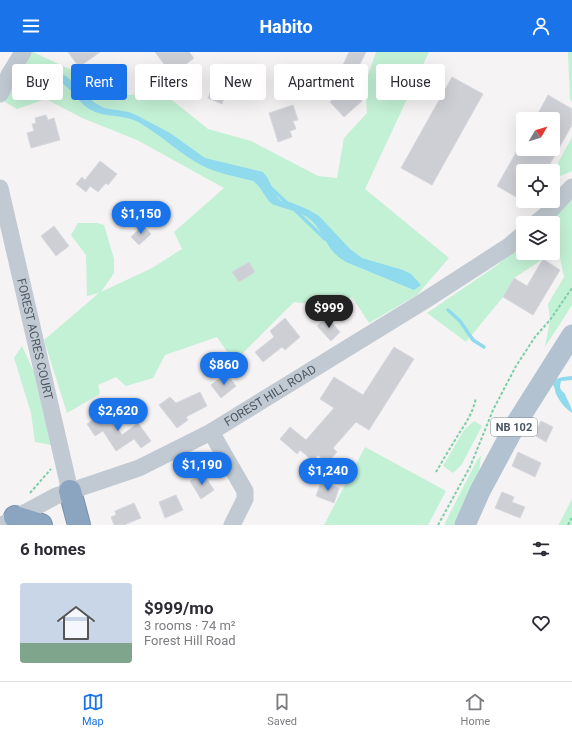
<!DOCTYPE html>
<html lang="en">
<head>
<meta charset="utf-8">
<style>
	body { margin:0; font-family:Roboto,sans-serif; background:#f2f2f3; color:#2b2b33; height:100vh; display:flex; flex-direction:column; font-size:15px; white-space:nowrap }
	* { box-sizing:border-box; margin:0 }
	p { font-size:13px; color:#7c7c81 }
	.icon { flex:none; width:22px; height:22px; fill:none; stroke:currentColor; stroke-width:2; stroke-linecap:round; stroke-linejoin:round }
	.map { position:relative; height:473px; overflow:hidden }
	.sheet { display:flex; flex-direction:column; background:#fff; flex:1 }
	.sheet>* { flex:none }
	.hud { position:absolute; left:12px; top:12px; width:548px; height:36px; display:flex; gap:8px }
	.needle { width:26px; rotate:52deg }
	.tools { position:absolute; left:516px; top:60px; display:grid; gap:8px }
	.tools a { display:grid; place-items:center; width:44px; height:44px; border-radius:4px; background:#fff; box-shadow:0 4px 16px #0002; font-size:20px }
	.price { position:absolute; translate:-50% -34px; padding:0 9px; border-radius:14px; background:#1a73e8; color:#fff; font-size:13px; line-height:26px; filter:drop-shadow(0 1px 2px #0008) }
	.price::after { content:''; position:absolute; left:50%; top:24px; width:12px; height:9px; margin-left:-6px; background:inherit; clip-path:polygon(0 0,100% 0,50% 100%) }
	.price.active { background:#222; color:#fff }
	ul { padding:0; list-style:none }
	li { display:flex; align-items:center; gap:12px; height:100px; padding:0 20px }
	li+li { border-top:1px solid #e1e1e2 }
	li span { display:grid; place-items:center; flex:none; width:112px; height:80px; border-radius:4px; color:#555 }
	li>.icon { margin-inline-start:auto }
	span .icon { width:48px; height:48px; fill:#fffc; stroke-width:1 }
	li b { font-size:17px }
	h2 { display:flex; justify-content:space-between; align-items:center; height:48px; padding:0 20px; font-size:17px }
	.chip { padding:0 14px; border-radius:4px; background:#fff; box-shadow:0 4px 16px #0002; font-size:14px; line-height:36px }
	.chip.active { background:#1a73e8; color:#fff }
	header { display:flex; justify-content:space-between; align-items:center; height:52px; padding:0 20px; background:#1a73e8; color:#fff; font-size:18px; font-weight:700 }
	.menu { display:flex; justify-content:space-around; align-items:center; height:56px; border-top:1px solid #e1e1e2; background:#fff; font-size:11px; color:#7c7c81 }
	.menu a { display:grid; justify-items:center; gap:2px }
	.menu .active { color:#1a73e8 }
	.map>svg:first-child { display:block }
	.green { fill:#c3f1d5 }
	.water { fill:#90daee }
	.lines { fill:none; stroke-linecap:round; stroke-linejoin:round }
	.stream { stroke:#90daee; stroke-width:3.5 }
	.building { fill:#cdcfd5; stroke:#d7d9de }
	.highway-casing { stroke:#7690ad; stroke-width:24 }
	.path { stroke:#7ad0a6; stroke-width:2; stroke-dasharray:3 2; stroke-linecap:butt }
	.minor { stroke:#c1cad2; stroke-width:17 }
	.major { stroke:#b3c2d1; stroke-width:21 }
	.highway { stroke:#8ba5c1; stroke-width:22 }
	.labels { text-anchor:middle; dominant-baseline:central; stroke-width:4; stroke-linejoin:round; paint-order:stroke }
	.shield { fill:#fff; stroke:#808990; stroke-width:1 }
	.shield-label { font-size:11px; font-weight:bold; fill:#4a5661 }
	.street-label { font-size:12px; fill:#4a5661; stroke:#fff }
</style>
</head>
<body>
<header><svg class="icon" aria-label="menu" viewBox="0 0 24 24"><path d="M4 6h16M4 12h16M4 18h16"/></svg>Habito<svg class="icon" aria-label="person" viewBox="0 0 24 24"><circle cx="12" cy="8" r="4"/><path d="M4 21q1-7 8-7t8 7"/></svg></header>
<div class="map">
<svg width="572" height="473" viewBox="0 0 572 473">
	<rect width="100%" height="100%" fill="#f5f3f3"/>
	<path class="green" d="M23,0H33L48,7L76,20L118,44L162,40L208,77L251,89L318,124L337,126L344,86L367,61L365,32L376,0H429L365,137L449,206L417,243L369,271L352,245L320,253L294,250L234,310L217,285L165,303L153,326L126,334L116,325L98,333L100,342L67,361L44,288L99,241L87,244L86,203L71,183L78,171H97L104,173L114,207V221L101,240L152,216L182,197L174,180L224,136L137,88L82,66L46,47L17,57L0,47Z
		M568,0H572V50L570,47Z
		M572,85V119L553,127V120Z
		M572,147V253L545,295L550,268L548,252L564,225L559,201L543,207L514,226L503,245L466,290L427,261L496,214L523,191V201H553V171H547Z
		M22,294L34,320L51,393L35,390L31,361L14,306Z
		M474,369L482,374L462,412L453,421L443,414L464,378Z
		M365,395L446,439L428,473H324Z
		M481,404L479,420L454,473H444L477,408Z
		M572,447V473H559V472Z"/>
	<path class="water" d="M49,21H58L66,24L84,42L95,51L104,56L129,60L138,64L170,81L205,106L263,120L267,125L277,145L281,149L290,150L309,158L319,164L350,197L362,206L403,218L411,222L421,233L414,238L346,210C325,198 327,184 312,169C304,160 284,157 272,152C264,145 262,135 253,129C238,125 216,121 203,114C181,103 160,82 138,70C124,62 106,66 91,58C77,51 70,31 54,28C38,25 34,33 25,44C32,30 33,25 49,21Z
		M572,324V328L561,329C559,337 560,337 565,342C567,348 572,355 572,361C565,356 560,350 556,342C555,338 555,335 552,332L556,327L563,325Z"/>
	<g class="lines">
		<path class="stream" d="M271,136L289,153
			M296,159L325,187
			M448,258L460,269L473,288L484,295"/>
	</g>
	<path class="building" d="M68,0H100L79,15Z
		M155,0H189L194,6L172,23Z
		M349,0H366L356,20L343,13Z
		M221,16L231,21L230,25L246,32L241,46L226,40L222,52L208,46Z
		M452,25L483,42L432,133L401,116Z
		M353,38L362,49L344,65L330,50L340,41L345,46Z
		M548,43L572,57V73L546,119H523V149L497,134L518,97H553V67H535Z
		M293,53L298,68L293,69L296,77L290,79L292,85L278,90L269,61Z
		M46,63L48,68L54,66L60,88L31,96L27,81L34,79L32,72L36,71L35,66Z
		M100,109L117,122L108,133L106,131L98,140L90,134L86,140L76,132L82,125L85,128Z
		M143,173L151,182L139,193L131,185Z
		M54,174L69,194L56,204L41,184Z
		M543,207L560,218L533,263L503,245L514,226L527,234Z
		M249,210L255,220L239,230L232,220Z
		M327,265L340,280L331,289L317,274Z
		M285,266L300,285L285,298L282,295L263,310L255,300L274,285L270,279Z
		M394,295L414,307L369,378L356,370L333,396L337,400L327,411L318,403L313,409L300,398L297,402L280,387L290,375L306,388L334,356L320,347L334,325L363,343Z
		M226,321L236,334L221,346L211,333Z
		M200,340L207,354L186,365L188,368L177,376L159,353L170,345L176,351Z
		M106,359L122,383L138,371L151,389L141,396L134,387L116,399L103,379L95,384L87,372Z
		M541,369L553,375L546,390L534,383Z
		M518,400L541,411L535,425L512,414Z
		M203,421L214,438L201,447L190,429Z
		M321,430L339,436L334,451L316,444Z
		M502,440L514,445L512,450L525,455L520,466L495,456Z
		M176,443L183,458L165,466L159,450Z
		M134,451L141,466L124,473H114L111,465L116,463L115,459Z"/>
	<g class="lines">
		<g class="highway-casing">
			<path id="highway" d="M70,439L79,473
				M15,465L41,473"/>
		</g>
		<path class="path" d="M436,420C442,410 448,399 454,390C464,372 471,367 476,346
			M30,441L51,417
			M438,473L470,415L493,358L516,314L535,285L550,268L572,236
			M568,473L572,465"/>
		<g class="minor">
			<path d="M0,42L9,23L23,0"/>
			<path id="s1" d="M0,136L70,439"/>
			<path d="M536,171L547,162L572,135"/>
			<path d="M211,380L245,439V447L232,473"/>
			<path id="s2" d="M2,473L56,444L139,416L211,380L424,249L509,194L523,182"/>
		</g>
		<path class="major" d="M465,473L480,439L517,370L572,283"/>
		<use href="#highway" class="highway"/>
	</g>
	<g class="labels">
		<rect class="shield" x="491" y="366" width="46" height="18" rx="3"/>
		<g class="shield-label">
			<text x="514" y="375">NB 102</text>
		</g>
		<g class="street-label">
			<text stroke="none"><textPath href="#s1" startOffset="155">FOREST ACRES COURT</textPath></text>
			<text stroke="none"><textPath href="#s2" startOffset="299">FOREST HILL ROAD</textPath></text>
		</g>
	</g>
</svg>
<div class="tools">
<a><svg class="needle" viewBox="-14 -14 28 28"><path d="M0-13l5 13h-10z" fill="#e53935"/><path d="M0 13l5-13h-10z" fill="#7c7c81"/></svg></a>
<a><svg class="icon" aria-label="locate" viewBox="0 0 24 24"><circle cx="12" cy="12" r="6"/><path d="M12 2v4M12 18v4M2 12h4M18 12h4"/></svg></a>
<a><svg class="icon" aria-label="layers" viewBox="0 0 24 24"><path d="M12 4l9 5-9 5-9-5zM3 14l9 5 9-5"/></svg></a>
</div>
<b class="price" style="left:141px;top:183px">$1,150</b>
<b class="price active" style="left:329px;top:277px">$999</b>
<b class="price" style="left:224px;top:334px">$860</b>
<b class="price" style="left:118px;top:380px">$2,620</b>
<b class="price" style="left:202px;top:434px">$1,190</b>
<b class="price" style="left:328px;top:440px">$1,240</b>
<div class="hud">
<a class="chip">Buy</a>
<a class="chip active">Rent</a>
<a class="chip">Filters</a>
<a class="chip">New</a>
<a class="chip">Apartment</a>
<a class="chip">House</a>
</div>
</div>
<section class="sheet">
<h2>6 homes<svg class="icon" aria-label="filters" viewBox="0 0 24 24"><path d="M4 7h16M4 17h16"/><circle cx="9" cy="7" r="2"/><circle cx="15" cy="17" r="2"/></svg></h2>
<ul>
<li><span style="background:linear-gradient(#c9d6e8 75%,#7fa58c 0)"><svg class="icon" aria-label="home" viewBox="0 0 24 24"><path d="M3 11l9-7 9 7M6 9v11h12V9"/></svg></span><div><b>$999/mo</b><p>3 rooms · 74 m²</p><p>Forest Hill Road</p></div><svg class="icon" aria-label="heart" viewBox="0 0 24 24"><path d="M12 20l-8-8c-3-5 5-10 8-4 3-6 11-1 8 4z"/></svg></li>
</ul>
</section>
<nav class="menu">
<a class="active"><svg class="icon" aria-label="map" viewBox="0 0 24 24"><path d="M3 6l6-2 6 2 6-2v14l-6 2-6-2-6 2zM9 4v14M15 6v14"/></svg>Map</a>
<a><svg class="icon" aria-label="saved" viewBox="0 0 24 24"><path d="M7 4h10v16l-5-4-5 4z"/></svg>Saved</a>
<a><svg class="icon" aria-label="home" viewBox="0 0 24 24"><path d="M3 11l9-7 9 7M6 9v11h12V9"/></svg>Home</a>
</nav>
</body>
</html>
